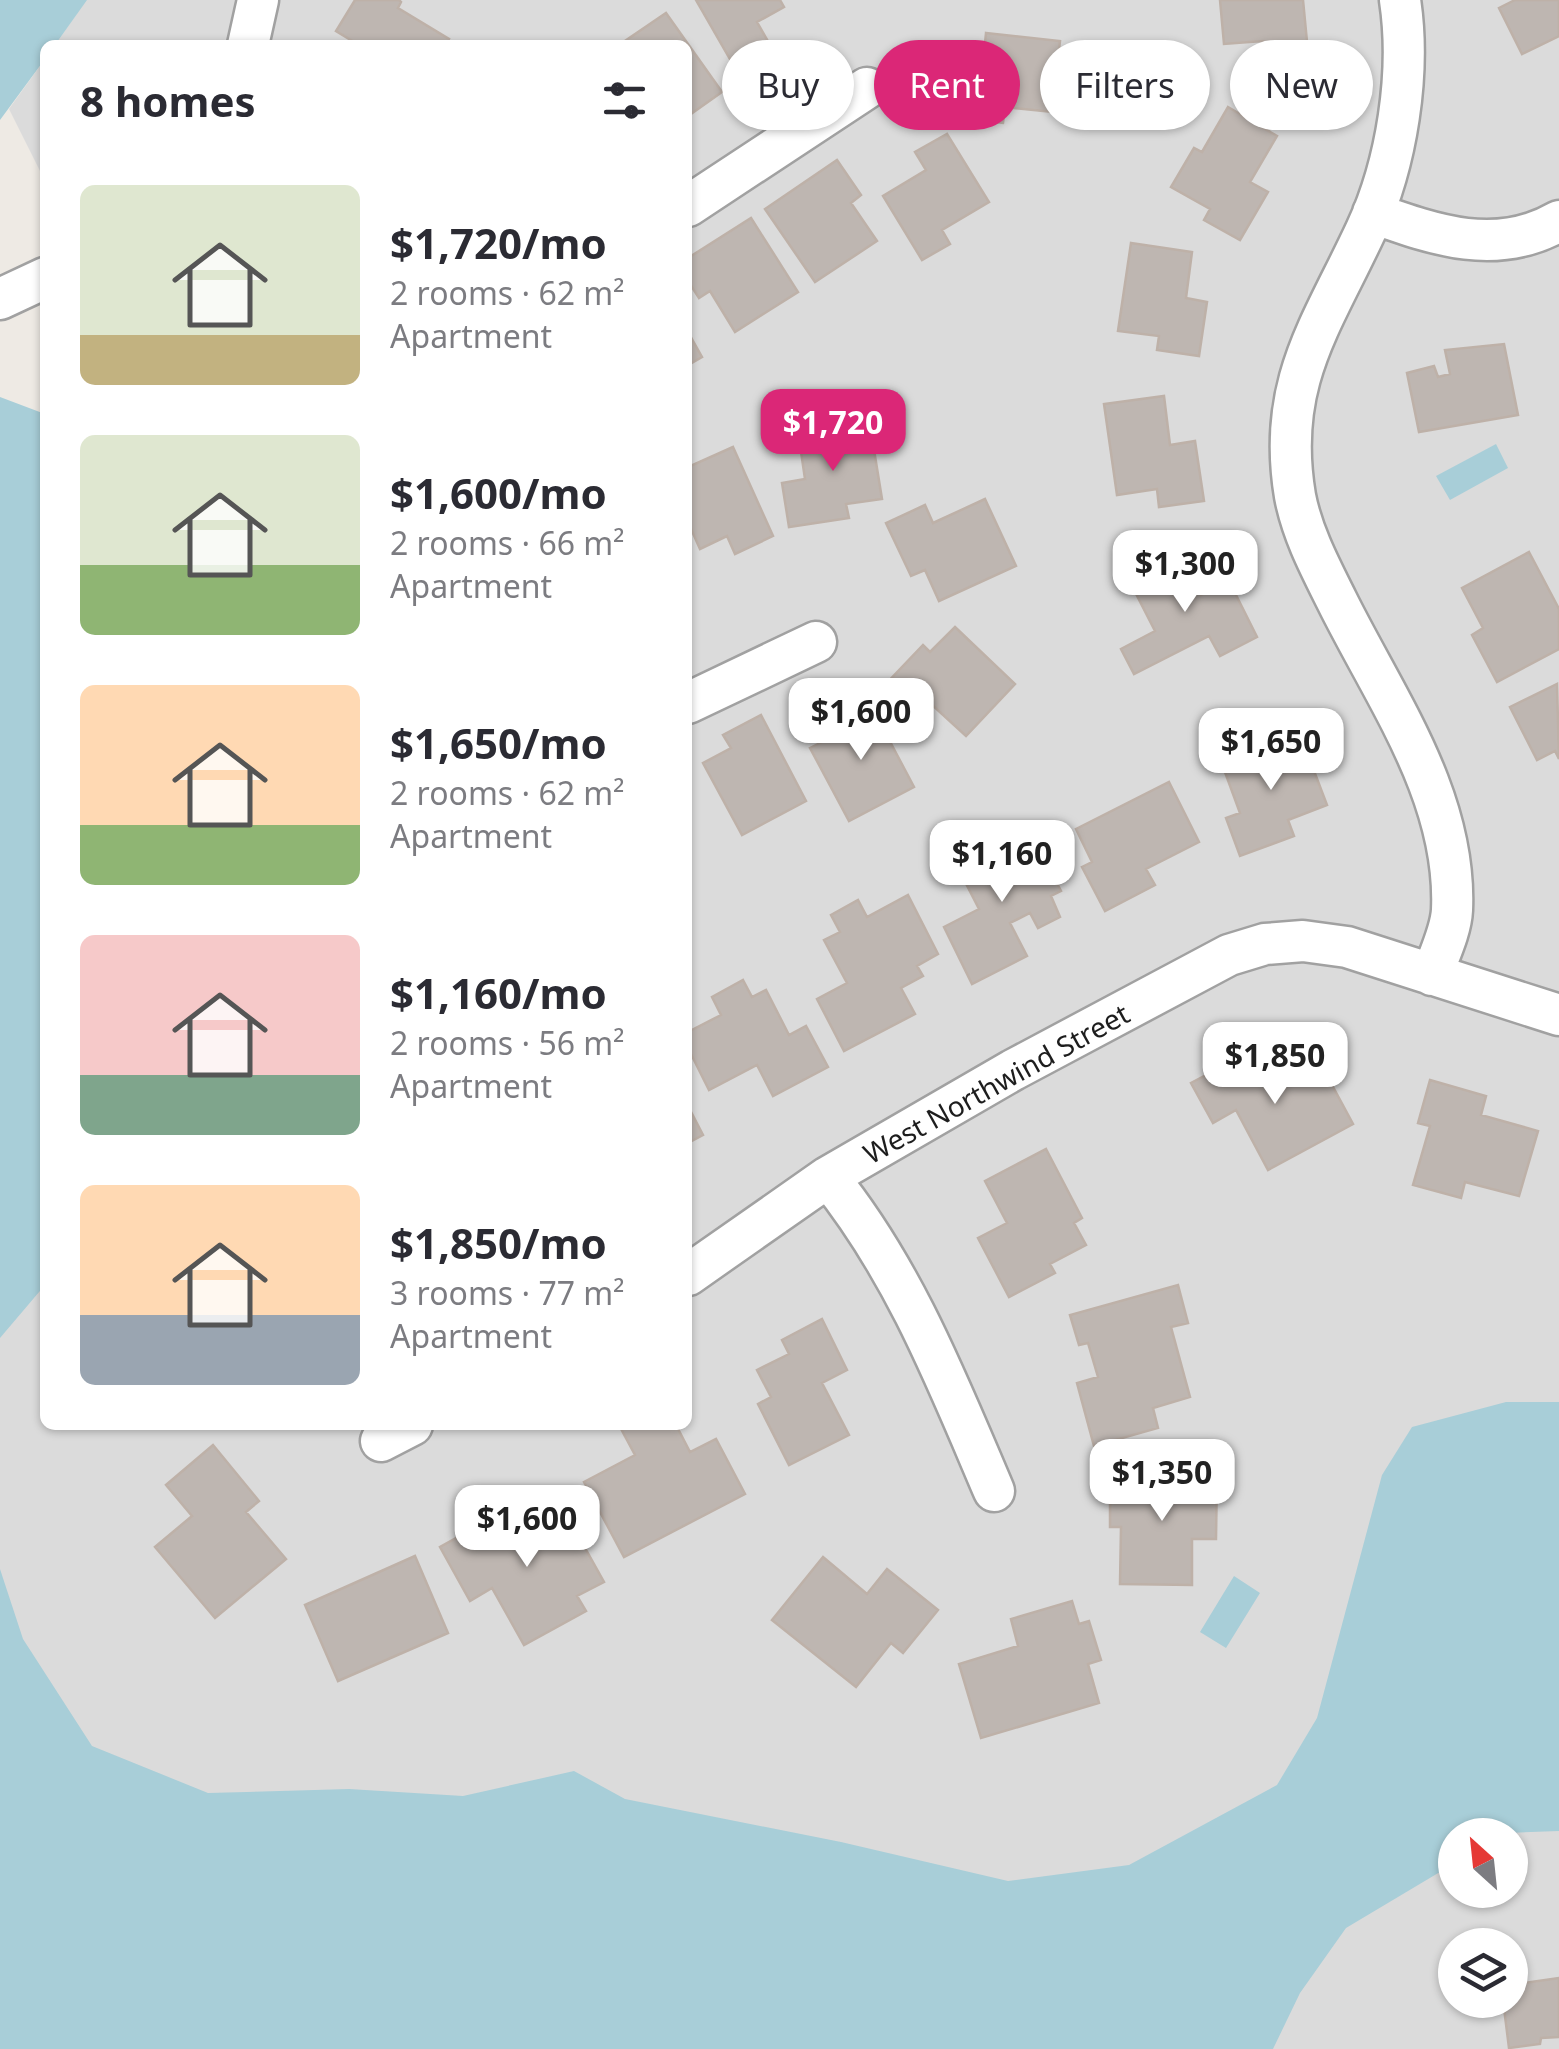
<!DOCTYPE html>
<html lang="en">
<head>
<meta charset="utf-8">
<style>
	body { margin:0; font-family:"Noto Sans",sans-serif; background:#f7f7f7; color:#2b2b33; height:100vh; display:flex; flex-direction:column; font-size:38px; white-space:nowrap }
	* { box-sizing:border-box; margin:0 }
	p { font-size:32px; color:#7c7c81 }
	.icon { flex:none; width:55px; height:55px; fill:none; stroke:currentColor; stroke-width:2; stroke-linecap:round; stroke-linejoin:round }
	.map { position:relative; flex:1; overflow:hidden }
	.drawer { position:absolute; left:40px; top:40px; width:652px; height:1390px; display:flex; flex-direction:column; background:#fff; border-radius:15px; box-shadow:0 2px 8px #0004 }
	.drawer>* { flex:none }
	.top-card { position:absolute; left:722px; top:40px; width:685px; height:90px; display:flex; gap:20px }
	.needle { width:65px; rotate:333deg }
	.buttons { position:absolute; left:1438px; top:1818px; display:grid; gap:20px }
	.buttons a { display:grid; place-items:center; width:90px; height:90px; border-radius:50%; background:#fff; box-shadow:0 2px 8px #0004; font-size:50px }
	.price { position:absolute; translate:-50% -85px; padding:0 22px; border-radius:20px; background:#fff; color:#222; font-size:32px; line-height:65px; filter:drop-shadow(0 2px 5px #0008) }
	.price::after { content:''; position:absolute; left:50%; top:60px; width:30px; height:22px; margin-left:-15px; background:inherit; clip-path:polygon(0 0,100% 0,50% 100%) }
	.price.selected { background:#db2777; color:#fff }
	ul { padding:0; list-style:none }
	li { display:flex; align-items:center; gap:30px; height:250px; padding:0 40px }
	li span { display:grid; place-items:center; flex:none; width:280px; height:200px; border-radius:15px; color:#555 }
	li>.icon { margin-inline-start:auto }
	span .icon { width:120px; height:120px; fill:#fffc; stroke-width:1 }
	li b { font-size:42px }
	h2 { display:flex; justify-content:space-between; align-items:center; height:120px; padding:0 40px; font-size:42px }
	.chip { padding:0 35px; border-radius:45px; background:#fff; box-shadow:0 2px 8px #0004; font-size:35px; line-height:90px }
	.chip.selected { background:#db2777; color:#fff }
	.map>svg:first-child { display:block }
	.residential { fill:#dbdbdb; fill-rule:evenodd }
	.water { fill:#a8ced8 }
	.building { fill:#beb6b1; stroke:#beb1a8; stroke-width:2.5 }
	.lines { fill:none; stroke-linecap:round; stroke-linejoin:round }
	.minor-casing { stroke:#a1a1a1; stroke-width:45 }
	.minor { stroke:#fff; stroke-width:40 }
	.labels { text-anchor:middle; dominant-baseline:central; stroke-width:10; stroke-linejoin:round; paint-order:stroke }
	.street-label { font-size:28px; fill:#1d1d1d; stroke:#fff }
</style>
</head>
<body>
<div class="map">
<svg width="1559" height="2049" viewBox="0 0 1559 2049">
	<rect width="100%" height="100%" fill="#eeeae4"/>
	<path class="residential" d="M82,0H1559V2049H0V1303L45,1280V1425H688V45H55L76,15ZM1455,1835H1510V1890H1455ZM1455,1945H1510V2000H1455Z
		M45,59V181L9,109Z"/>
	<path class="water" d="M0,0H87L55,45H45V59L0,120Z
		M0,397L45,414V1285L0,1338Z
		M1496,444L1508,468L1450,500L1436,476Z
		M1506,1402H1559V1831L1455,1835V1863L1346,1928L1300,1993L1273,2049H0V1569L23,1639L92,1746L208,1793L349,1789L463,1796L574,1771L625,1799L841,1842L1008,1881L1129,1865L1277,1785L1317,1718L1382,1475L1412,1427Z
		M1234,1576L1260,1593L1226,1648L1200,1632Z"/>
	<path class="building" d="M355,0H399L401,2L398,8L449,39L445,45H359L336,31Z
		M696,0H780L784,7L757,22L774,52L738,73Z
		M1220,0H1303L1308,52L1264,56L1263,41L1224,44Z
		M1515,0H1559V36L1522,54L1499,8Z
		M666,13L722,92L688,116V45H619Z
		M986,33L1060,41L1052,112L1005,107L1003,123L952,118L958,61L983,64Z
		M1228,107L1277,136L1250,182L1268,192L1240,240L1204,220L1210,209L1171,187L1194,148L1202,152Z
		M947,134L989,202L942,230L950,244L922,260L883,196L926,170L915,152Z
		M837,160L861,195L851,203L877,241L815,282L765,209Z
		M751,218L798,292L735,332L710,291L699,298L688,281V258Z
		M1131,243L1192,252L1186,298L1207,302L1199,356L1157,350L1159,336L1118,331Z
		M688,332L702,357L688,365Z
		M1504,344L1518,415L1419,432L1407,373L1434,366L1438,377L1450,374L1445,350Z
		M1164,396L1170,445L1195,441L1204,501L1159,507L1157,489L1117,495L1104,404Z
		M869,419L882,499L846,504L849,518L789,527L782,483L805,479L798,431Z
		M733,447L773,536L735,554L727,536L700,549L688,522V467Z
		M985,499L1016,566L939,601L925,570L911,576L886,523L925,505L933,523Z
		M1529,552L1559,609V649L1497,682L1472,635L1483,628L1462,588Z
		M1180,553L1201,595L1229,581L1257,637L1220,656L1209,636L1134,674L1121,649L1155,631L1129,580Z
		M955,627L1015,684L966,736L929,702L914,717L883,687L923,645L930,652Z
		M1557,684L1559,759L1555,751L1537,760L1510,707Z
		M868,700L914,787L849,821L810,748L838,734L831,721Z
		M761,715L806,801L742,835L703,763L731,748L723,735Z
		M1300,734L1327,805L1288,820L1294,836L1240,856L1226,818L1240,813L1222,764Z
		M1169,782L1199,842L1146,869L1155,885L1105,911L1082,867L1092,862L1076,829Z
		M1027,826L1061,891L1051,896L1060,917L1038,928L1030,913L1010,923L1027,956L972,984L944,927L979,909L955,862L978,851L987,868L1009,857L1001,839Z
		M908,895L938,954L917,966L923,976L901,988L915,1014L844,1051L817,999L847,983L824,940L840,932L831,915L858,900L867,917Z
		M743,980L752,997L766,990L789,1035L806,1026L828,1067L773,1096L757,1065L709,1090L688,1048V1032L721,1015L712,997Z
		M1248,1053L1267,1089L1319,1061L1353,1124L1268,1170L1236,1110L1213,1123L1191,1083Z
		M1430,1080L1486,1096L1481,1115L1538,1131L1519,1196L1465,1182L1461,1198L1413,1185L1430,1126L1418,1123Z
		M688,1106L703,1135L688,1143Z
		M1046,1149L1082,1218L1074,1223L1086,1245L1050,1264L1055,1273L1009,1297L978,1238L1007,1223L985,1181Z
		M1178,1285L1188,1323L1171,1327L1190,1397L1153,1408L1158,1428L1094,1446L1077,1383L1098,1377L1088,1343L1079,1345L1070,1315Z
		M822,1319L847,1370L822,1383L849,1435L789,1465L758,1404L771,1397L757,1370L789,1354L782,1340Z
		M619,1425H676L690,1452L716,1439L745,1494L624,1557L584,1482L635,1455Z
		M213,1445L259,1501L246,1512L286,1559L215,1618L155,1547L192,1516L166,1485Z
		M1110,1474L1217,1475L1216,1539H1192V1585L1120,1584L1121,1527H1110Z
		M561,1505L604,1582L577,1596L586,1611L524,1645L492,1588L470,1601L440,1547L501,1513L511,1532Z
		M415,1556L448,1633L338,1681L305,1605Z
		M823,1557L867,1594L887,1569L938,1610L903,1653L891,1643L856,1687L772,1620Z
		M1072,1601L1079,1624L1089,1621L1101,1660L1088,1664L1099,1703L981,1738L959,1664L1018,1646L1011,1619Z
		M1559,1978V2037L1541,2038L1540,2044L1509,2048L1503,2000H1510V1985Z"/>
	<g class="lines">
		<g class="minor-casing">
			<path id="minor" d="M1400,0C1411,73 1397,163 1366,230C1322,325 1276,383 1295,496C1302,533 1320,567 1337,601C1385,698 1457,796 1452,910C1451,931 1439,955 1432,975
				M248,45L258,0
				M688,206L867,88
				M1373,213C1435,235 1497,257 1559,221
				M0,299L45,278
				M688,703L816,642
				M688,1275L828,1177
				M381,1441L412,1425
				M994,1491C947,1381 904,1271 828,1177L1013,1070L1229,955L1265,944L1303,941L1347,947L1559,1015"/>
		</g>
		<use href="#minor" class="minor"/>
	</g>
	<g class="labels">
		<g class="street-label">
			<text transform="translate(996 1083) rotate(-29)">West Northwind Street</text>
		</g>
	</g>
</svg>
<div class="buttons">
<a><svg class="needle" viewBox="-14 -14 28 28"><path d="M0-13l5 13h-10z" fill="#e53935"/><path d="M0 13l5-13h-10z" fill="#7c7c81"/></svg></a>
<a><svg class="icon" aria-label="layers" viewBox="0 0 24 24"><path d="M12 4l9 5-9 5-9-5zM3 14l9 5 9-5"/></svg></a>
</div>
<b class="price selected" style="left:833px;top:474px">$1,720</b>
<b class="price" style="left:1185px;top:615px">$1,300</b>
<b class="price" style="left:861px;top:763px">$1,600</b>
<b class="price" style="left:1271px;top:793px">$1,650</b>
<b class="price" style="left:1002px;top:905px">$1,160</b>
<b class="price" style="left:1275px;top:1107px">$1,850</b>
<b class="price" style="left:1162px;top:1524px">$1,350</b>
<b class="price" style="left:527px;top:1570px">$1,600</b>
<div class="top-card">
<a class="chip">Buy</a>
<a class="chip selected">Rent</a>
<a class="chip">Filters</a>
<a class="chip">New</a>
</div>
<section class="drawer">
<h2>8 homes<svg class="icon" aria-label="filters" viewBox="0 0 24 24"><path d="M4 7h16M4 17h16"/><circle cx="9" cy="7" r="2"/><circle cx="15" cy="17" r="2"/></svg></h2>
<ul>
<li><span style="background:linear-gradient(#dfe7d0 75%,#c2b280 0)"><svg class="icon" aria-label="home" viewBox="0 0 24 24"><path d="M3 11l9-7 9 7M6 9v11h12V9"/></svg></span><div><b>$1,720/mo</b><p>2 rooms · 62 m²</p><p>Apartment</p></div></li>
<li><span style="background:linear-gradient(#dfe7d0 65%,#8fb573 0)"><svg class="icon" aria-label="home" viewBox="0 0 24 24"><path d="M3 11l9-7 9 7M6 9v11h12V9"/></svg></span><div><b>$1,600/mo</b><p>2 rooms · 66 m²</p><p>Apartment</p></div></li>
<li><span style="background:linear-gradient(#ffd9b3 70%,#8fb573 0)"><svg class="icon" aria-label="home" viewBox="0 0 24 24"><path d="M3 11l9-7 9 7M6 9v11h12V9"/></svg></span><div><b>$1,650/mo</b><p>2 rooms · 62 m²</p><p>Apartment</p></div></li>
<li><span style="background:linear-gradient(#f6c9c9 70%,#7fa58c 0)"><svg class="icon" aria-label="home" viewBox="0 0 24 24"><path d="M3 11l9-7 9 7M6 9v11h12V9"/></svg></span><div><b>$1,160/mo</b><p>2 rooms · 56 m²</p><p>Apartment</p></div></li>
<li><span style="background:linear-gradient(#ffd9b3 65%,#9aa5b1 0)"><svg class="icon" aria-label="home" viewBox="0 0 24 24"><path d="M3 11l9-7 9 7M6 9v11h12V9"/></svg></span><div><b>$1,850/mo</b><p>3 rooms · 77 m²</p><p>Apartment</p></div></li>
</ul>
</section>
</div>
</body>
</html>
